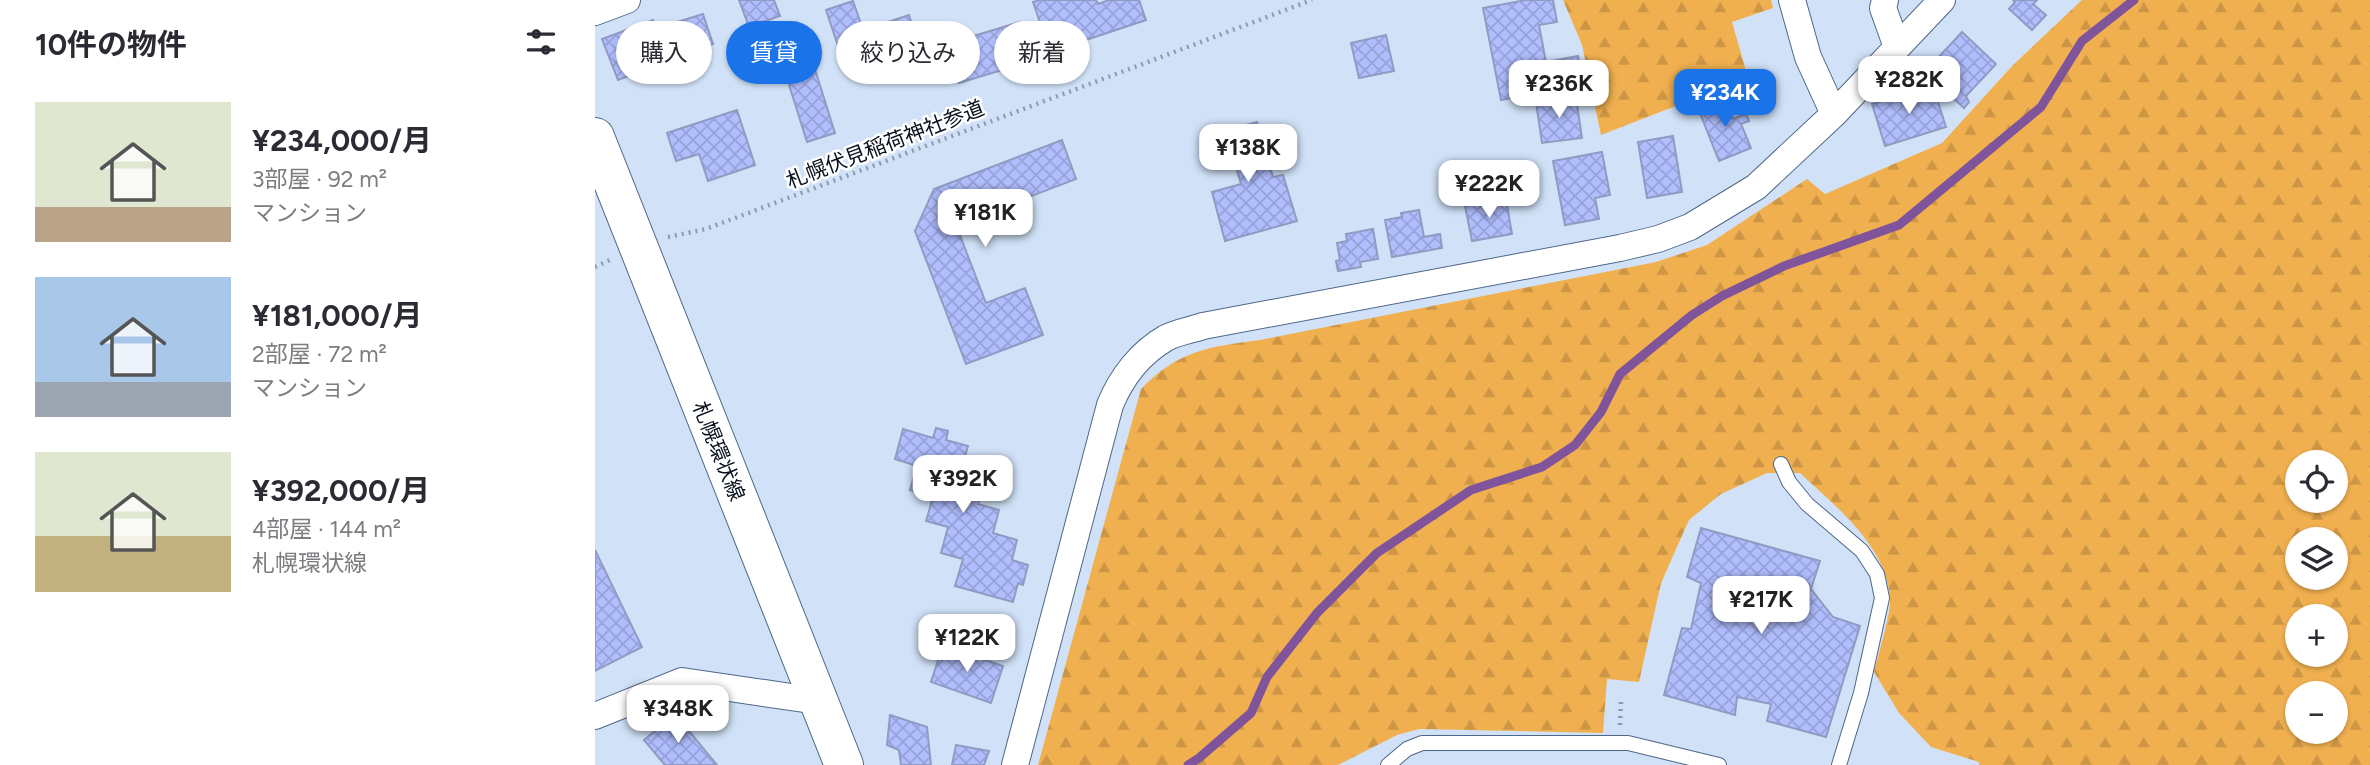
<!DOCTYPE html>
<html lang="ja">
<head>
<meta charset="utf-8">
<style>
	body { margin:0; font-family:Figtree,"Noto Sans JP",sans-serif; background:#f2f2f3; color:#2b2b33; height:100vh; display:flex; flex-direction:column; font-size:26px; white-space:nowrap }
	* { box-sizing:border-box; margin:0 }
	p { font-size:23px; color:#7c7c81 }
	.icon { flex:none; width:38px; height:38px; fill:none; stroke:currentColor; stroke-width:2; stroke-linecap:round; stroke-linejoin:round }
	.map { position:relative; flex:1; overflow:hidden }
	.panel { display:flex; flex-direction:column; background:#fff; width:595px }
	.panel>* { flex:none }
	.banner { position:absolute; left:21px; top:21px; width:665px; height:63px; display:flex; gap:14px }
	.buttons { position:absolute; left:1690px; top:450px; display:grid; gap:14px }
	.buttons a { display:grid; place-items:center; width:63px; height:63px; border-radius:50%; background:#fff; box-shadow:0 2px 5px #0004; font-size:35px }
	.price { position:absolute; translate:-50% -60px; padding:0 16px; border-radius:14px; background:#fff; color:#222; font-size:23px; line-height:46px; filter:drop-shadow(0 2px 4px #0008) }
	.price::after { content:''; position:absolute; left:50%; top:42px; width:21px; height:16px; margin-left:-10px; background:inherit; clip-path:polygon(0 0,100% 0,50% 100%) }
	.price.current { background:#1a73e8; color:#fff }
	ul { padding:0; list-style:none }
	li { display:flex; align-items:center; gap:21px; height:175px; padding:0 35px }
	li span { display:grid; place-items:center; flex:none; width:196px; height:140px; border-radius:0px; color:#555 }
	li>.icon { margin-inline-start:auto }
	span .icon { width:84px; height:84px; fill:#fffc; stroke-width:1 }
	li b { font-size:30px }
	h2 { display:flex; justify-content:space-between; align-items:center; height:84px; padding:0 35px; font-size:30px }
	.chip { padding:0 24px; border-radius:32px; background:#fff; box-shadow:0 2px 5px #0004; font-size:24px; line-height:63px }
	.chip.current { background:#1a73e8; color:#fff }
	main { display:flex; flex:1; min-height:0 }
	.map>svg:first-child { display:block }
	.forest { fill:url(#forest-firs); fill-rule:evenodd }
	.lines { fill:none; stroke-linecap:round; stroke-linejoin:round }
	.stream { stroke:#80549b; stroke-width:9 }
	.building { fill:url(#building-cross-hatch); stroke:#919ac2; stroke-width:2 }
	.service-casing { stroke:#4e6787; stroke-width:16 }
	.minor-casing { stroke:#4e6787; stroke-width:28 }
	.primary-casing { stroke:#4e6787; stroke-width:40 }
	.path { stroke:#8d9bae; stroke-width:4.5; stroke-dasharray:2 5; stroke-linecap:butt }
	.service { stroke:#fff; stroke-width:14 }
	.minor { stroke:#fff; stroke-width:26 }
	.primary { stroke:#fff; stroke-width:38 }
	.labels { text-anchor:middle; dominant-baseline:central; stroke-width:5; stroke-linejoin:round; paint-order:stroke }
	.street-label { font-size:21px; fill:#08111d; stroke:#fff }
</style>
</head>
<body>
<main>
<section class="panel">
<h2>10件の物件<svg class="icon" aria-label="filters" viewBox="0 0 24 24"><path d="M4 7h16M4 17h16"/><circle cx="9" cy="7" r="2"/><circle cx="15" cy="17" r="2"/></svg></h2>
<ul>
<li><span style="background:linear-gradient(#dfe7d0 75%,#b9a48a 0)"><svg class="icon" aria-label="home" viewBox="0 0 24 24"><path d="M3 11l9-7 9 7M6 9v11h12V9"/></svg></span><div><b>¥234,000/月</b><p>3部屋 · 92 m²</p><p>マンション</p></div></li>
<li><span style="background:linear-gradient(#a9c7e8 75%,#9aa5b1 0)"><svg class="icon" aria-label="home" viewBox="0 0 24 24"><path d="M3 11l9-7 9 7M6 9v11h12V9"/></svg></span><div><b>¥181,000/月</b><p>2部屋 · 72 m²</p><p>マンション</p></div></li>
<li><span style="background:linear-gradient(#dfe7d0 60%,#c2b280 0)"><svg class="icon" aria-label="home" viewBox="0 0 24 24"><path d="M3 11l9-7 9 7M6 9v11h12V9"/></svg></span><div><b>¥392,000/月</b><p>4部屋 · 144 m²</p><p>札幌環状線</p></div></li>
</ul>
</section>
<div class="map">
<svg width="1775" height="765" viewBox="0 0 1775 765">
	<defs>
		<pattern id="forest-firs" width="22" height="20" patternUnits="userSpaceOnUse" patternTransform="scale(1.75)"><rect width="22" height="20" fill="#f1b050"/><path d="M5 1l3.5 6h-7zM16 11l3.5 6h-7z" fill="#cd9645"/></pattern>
		<pattern id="building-cross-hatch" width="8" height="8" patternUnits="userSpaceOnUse" patternTransform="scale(1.75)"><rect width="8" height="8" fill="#b0befe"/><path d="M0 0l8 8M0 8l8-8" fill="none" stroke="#96a2d9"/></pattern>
	</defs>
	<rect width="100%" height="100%" fill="#d1e2f8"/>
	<path class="forest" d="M968,0H1176L1178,8L1137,22L1153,78L1006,135L987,45Z
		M1487,0H1775V765H1384V762L1336,747L1304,713L1279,672C1283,654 1296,615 1295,598C1291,545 1241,507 1205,473H1172L1126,494L1094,520L1066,583L1044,682L1012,679L1008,733L824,729L802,735L743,765H443L546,389C584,350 613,347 665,340L1061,262L1112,245L1212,179L1230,194L1347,143L1418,65ZM1703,462H1741V500H1703ZM1703,539H1741V578H1703ZM1703,616H1741V654H1703ZM1703,693H1741V732H1703Z"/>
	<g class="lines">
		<path class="stream" d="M593,765L604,758L656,713L672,677L722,613L782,553L876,490L947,467L980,445L1006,412L1025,374L1097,315L1127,296L1189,266L1304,225L1446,107L1487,41L1539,0"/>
	</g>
	<path class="building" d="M144,0H179L185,16L154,27Z
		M445,0H501L503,4L514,0H544L551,20L455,52L438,2Z
		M931,0H958L962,22L944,25L951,62L983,56L989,84L906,100L888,8Z
		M1418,0H1442L1438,4L1451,15L1437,30L1414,9L1420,2Z
		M258,1L279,61L251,70L231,10Z
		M108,14L118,44L86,54L76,24Z
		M314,15L328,58L298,67L284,25Z
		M58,20L73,61L23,80L7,39Z
		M425,22L437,61L364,83L352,44Z
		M206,25L240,133L212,142L178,34Z
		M1367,32L1401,64L1371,96L1374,102L1369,108L1326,68L1337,57L1341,60Z
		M791,35L799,71L764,78L756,43Z
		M1338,86L1351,127L1290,146L1277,104Z
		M981,97L987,138L947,143L941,102Z
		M1130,98L1138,119L1151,114L1154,121L1146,124L1156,148L1124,161L1103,108Z
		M142,110L160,165L113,181L104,154L81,161L72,133Z
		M662,122L678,177L688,175L702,221L630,241L617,192L646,184L640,163L618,169L608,137Z
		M1078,136L1087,192L1052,198L1043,142Z
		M467,140L481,179L361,225L391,303L430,288L448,335L371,364L320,231L339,189Z
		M1007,152L1015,195L1000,198L1004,219L970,225L958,161Z
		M911,199L917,234L877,241L870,206Z
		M824,210L829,237L845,234L847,248L797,257L790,220L807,217L806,213Z
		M778,229L783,259L765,262L766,267L743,271L741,261L745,260L742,243L752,241L751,234Z
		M341,428L353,431L351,440L373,446L366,470L391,477L383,504L404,510L398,533L422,540L417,560L433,565L428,585L423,583L418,602L360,586L368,559L346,553L353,527L331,521L338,497L315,490L322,466L300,459L308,429L338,438Z
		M1106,528L1225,561L1216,589L1238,617L1265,626L1231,737L1172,721L1176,704L1142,697L1140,715L1069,695L1087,628L1096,629L1106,583L1092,577Z
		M0,550L47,647L0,671Z
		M348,645L408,666L396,703L336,682Z
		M80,714L122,765H70L49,740Z
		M295,715L332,727L336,765H306L304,750L292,745Z
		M361,745L394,751L389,765H357Z"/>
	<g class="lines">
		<g class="service-casing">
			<path id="service" d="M1186,464L1194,482L1212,504L1267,551L1282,574L1287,598L1266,693L1244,765
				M793,765L812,749L827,743H1033L1124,765"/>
		</g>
		<g class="minor-casing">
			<path id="minor" d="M1197,0L1213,57L1239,114
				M1290,0L1288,8L1302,47
				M0,12L32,0
				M0,716L87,681L223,701
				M420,765L515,405C526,378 545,353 571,338C582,332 597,330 608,326L1025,248L1063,239L1095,227L1161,187L1239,114L1347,0"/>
		</g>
		<g class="primary-casing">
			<path id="primary" d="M0,137L249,765"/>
		</g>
		<path class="path" d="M73,237L111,229L717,0
			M0,267L15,260
			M1025,725L1026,701"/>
		<use href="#service" class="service"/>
		<use href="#minor" class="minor"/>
		<use href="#primary" class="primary"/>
	</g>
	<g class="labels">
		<g class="street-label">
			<text transform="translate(290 144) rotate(-21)">札幌伏見稲荷神社参道</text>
			<text transform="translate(124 451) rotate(68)">札幌環状線</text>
		</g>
	</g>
</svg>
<div class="buttons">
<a><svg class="icon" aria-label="locate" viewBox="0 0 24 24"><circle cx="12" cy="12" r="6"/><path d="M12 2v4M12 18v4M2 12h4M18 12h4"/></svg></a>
<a><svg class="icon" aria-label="layers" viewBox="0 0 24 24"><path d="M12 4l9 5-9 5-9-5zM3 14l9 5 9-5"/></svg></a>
<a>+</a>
<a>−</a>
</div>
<b class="price" style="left:1314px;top:116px">¥282K</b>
<b class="price" style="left:964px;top:120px">¥236K</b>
<b class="price current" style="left:1130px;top:129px">¥234K</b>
<b class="price" style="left:653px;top:184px">¥138K</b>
<b class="price" style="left:894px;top:220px">¥222K</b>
<b class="price" style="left:390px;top:249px">¥181K</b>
<b class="price" style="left:368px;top:515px">¥392K</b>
<b class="price" style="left:1166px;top:636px">¥217K</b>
<b class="price" style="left:372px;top:674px">¥122K</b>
<b class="price" style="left:83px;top:745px">¥348K</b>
<div class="banner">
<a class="chip">購入</a>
<a class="chip current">賃貸</a>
<a class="chip">絞り込み</a>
<a class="chip">新着</a>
</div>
</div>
</main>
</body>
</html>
